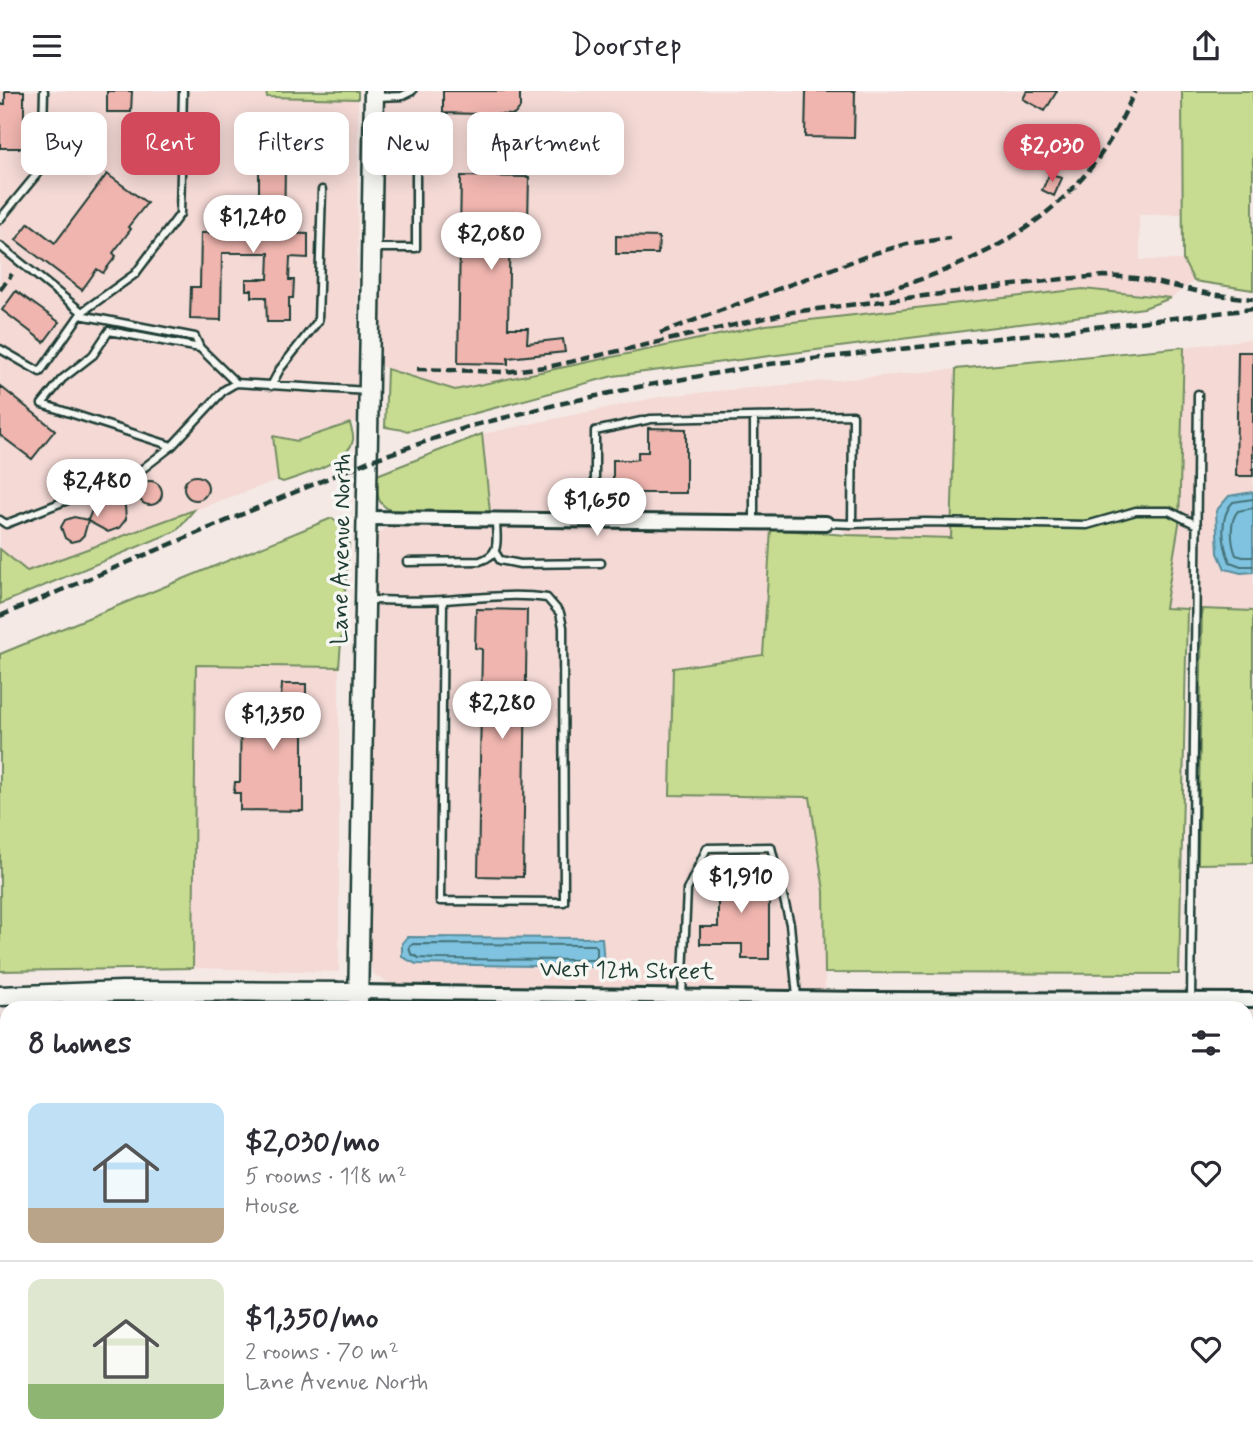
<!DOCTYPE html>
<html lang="en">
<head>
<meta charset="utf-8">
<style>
	body { margin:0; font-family:Mynerve,sans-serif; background:#f2f2f3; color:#2b2b33; height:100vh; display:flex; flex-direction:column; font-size:26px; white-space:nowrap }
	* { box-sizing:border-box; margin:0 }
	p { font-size:23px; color:#7c7c81 }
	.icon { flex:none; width:38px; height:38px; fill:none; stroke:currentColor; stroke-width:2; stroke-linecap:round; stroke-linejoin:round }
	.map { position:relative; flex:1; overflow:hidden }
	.panel { position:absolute; left:0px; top:910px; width:1253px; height:448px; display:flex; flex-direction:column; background:#fff; border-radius:21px 21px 0 0; box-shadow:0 4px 18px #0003 }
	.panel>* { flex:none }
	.top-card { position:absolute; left:21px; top:21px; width:700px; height:63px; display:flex; gap:14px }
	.price { position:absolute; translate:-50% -60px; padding:0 16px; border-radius:24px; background:#fff; color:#222; font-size:23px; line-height:46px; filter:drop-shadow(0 2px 4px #0008) }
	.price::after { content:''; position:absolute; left:50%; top:42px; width:21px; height:16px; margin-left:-10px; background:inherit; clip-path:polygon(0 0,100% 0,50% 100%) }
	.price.on { background:#d1495b; color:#fff }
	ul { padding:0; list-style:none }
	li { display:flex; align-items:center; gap:21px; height:175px; padding:0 28px }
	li+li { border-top:2px solid #e1e1e2 }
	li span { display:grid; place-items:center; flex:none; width:196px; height:140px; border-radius:14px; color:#555 }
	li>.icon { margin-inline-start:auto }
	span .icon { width:84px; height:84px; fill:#fffc; stroke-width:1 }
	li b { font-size:30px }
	h2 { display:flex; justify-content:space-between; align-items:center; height:84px; padding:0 28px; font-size:30px }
	.chip { padding:0 24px; border-radius:14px; background:#fff; box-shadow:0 4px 18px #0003; font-size:24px; line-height:63px }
	.chip.on { background:#d1495b; color:#fff }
	header { display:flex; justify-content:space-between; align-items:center; height:91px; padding:0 28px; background:#fff; font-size:32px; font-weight:600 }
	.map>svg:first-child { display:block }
	.built { fill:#f4d9d5 }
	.green { fill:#c7dc91; stroke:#738c62; stroke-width:2 }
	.water { fill:#7fc3e0; stroke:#598d9b; stroke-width:2 }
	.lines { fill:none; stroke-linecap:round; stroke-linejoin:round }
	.shore { stroke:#457379; stroke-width:2 }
	.building { fill:#f0b5af; stroke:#1f3d34; stroke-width:2 }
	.lane-casing { stroke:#1f3d34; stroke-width:11 }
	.street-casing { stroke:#1f3d34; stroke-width:18 }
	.secondary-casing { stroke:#1f3d34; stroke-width:23 }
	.lane { stroke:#f6f6f2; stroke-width:6 }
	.street { stroke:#f6f6f2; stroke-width:12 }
	.secondary { stroke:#f6f6f2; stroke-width:18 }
	.rail { stroke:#1f3d34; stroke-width:4.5; stroke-dasharray:10 5; stroke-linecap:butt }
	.labels { text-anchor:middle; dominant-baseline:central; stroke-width:7; stroke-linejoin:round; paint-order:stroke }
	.street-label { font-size:24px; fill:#1f3d34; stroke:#f6f6f2 }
</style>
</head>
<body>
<header><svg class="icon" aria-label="menu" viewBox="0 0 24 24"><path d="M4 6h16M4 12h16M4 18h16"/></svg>Doorstep<svg class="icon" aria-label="share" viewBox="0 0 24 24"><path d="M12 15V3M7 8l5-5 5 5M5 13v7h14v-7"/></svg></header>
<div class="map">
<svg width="1253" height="1358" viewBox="0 0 1253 1358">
	<rect width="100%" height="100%" fill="#f5e9e5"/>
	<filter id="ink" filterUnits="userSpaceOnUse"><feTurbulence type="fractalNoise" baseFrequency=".0143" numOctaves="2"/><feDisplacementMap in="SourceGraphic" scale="14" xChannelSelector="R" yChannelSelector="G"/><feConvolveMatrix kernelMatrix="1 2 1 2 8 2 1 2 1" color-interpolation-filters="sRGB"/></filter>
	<g filter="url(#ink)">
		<path class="built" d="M0,0H266L268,6L358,8L357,330L297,350L273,345L278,389L26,480L0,458Z
			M382,0H1182L1183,123L1139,124L1140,169H1183L1194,190L1171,207L1083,198L766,234L455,299L380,275Z
			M1253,248V401L1229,405L1216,420L1218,461L1241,482L1253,481V520L1165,517L1179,433L1184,256Z
			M956,278L952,447L846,444L834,426L490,421L482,343L664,305Z
			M388,434L771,438L763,564L670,704L810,705L824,800L825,899L395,893L382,889L374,883L369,872L378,444Z
			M196,574L339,576V881L193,877Z
			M0,924H7V1351H321V1358H0Z
			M1246,942H1253V1120H1246Z"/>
		<path class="green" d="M266,0H358V8L267,6Z
			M1182,0H1253V199L1194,190L1183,169Z
			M1083,198L1171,207L1144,217L613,285L409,340L385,336L387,278L455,299L766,234Z
			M1184,256L1179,433L1165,517L1187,518L1179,883L825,882L824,800L810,706L670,704L673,577L763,564L771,438L846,444L951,447L956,278Z
			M350,332C351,338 354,343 353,349C349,371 301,385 283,391L278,389L273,345L297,350Z
			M482,343L490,421L396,422C375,413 377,405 377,384Z
			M194,419L176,440L0,513V458L27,480Z
			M332,427L350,439L339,576L196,574L193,877L0,880V563Z
			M1202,518L1253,520V772L1198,773Z
			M1246,1120H1253V1356L1184,1354L1183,1358H380V1351H1246Z"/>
		<path class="water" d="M1253,401V481L1241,482L1225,478L1218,462L1216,420L1229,405Z
			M407,846L602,847L604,873L599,876L416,873L402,866V852Z"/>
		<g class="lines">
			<path class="shore" d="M1253,408L1233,411C1219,426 1222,452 1230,471L1241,475H1253
				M1253,417L1238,420C1229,429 1231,452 1236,464L1243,466H1253
				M413,853L594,854L597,856V866L593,869L437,868L419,867L411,863L409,856Z"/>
		</g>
		<path class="building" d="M5,0H24V57H0V13H5Z
			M107,0H132L131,21H107Z
			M443,0H520V17L514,24L443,22Z
			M806,0H855L854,47L805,46Z
			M1027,0H1057L1045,20L1023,8Z
			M259,76H285L284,142L308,143V167L290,166L289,189H294L293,207H289V231H267L266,206H252V199H246V188H268L269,162H222L221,229L190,228L191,196H200L201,142L253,141V111H259Z
			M1050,82L1062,87L1054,105L1042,99Z
			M107,83L147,112L128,136L131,138L113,162L116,165L103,182L97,178L82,199L16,149L29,132L55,152Z
			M461,85L529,86L528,130H510L508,237H528L527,252L563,248L565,261L508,267V273L458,272Z
			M616,145L659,146L658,163H616Z
			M16,200L59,231L44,251L2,219Z
			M1238,261H1253V385H1236Z
			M0,295L55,339L32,368L0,344Z
			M648,337L686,338V402H613V369H633L638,368V361H648Z
			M184 397a12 12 0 1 1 24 0a12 12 0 1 1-24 0Z
			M138 402a12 12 0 1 1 24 0a12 12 0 1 1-24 0Z
			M108,406L119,409L125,415L126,428L119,437L108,441L88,430L84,444L79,449L71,451L65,447L61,436L65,429L74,426L88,429L94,414L98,409Z
			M476,518L527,519L523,786L478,785L482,558L475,557Z
			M282,593H306V610H303V720L240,719V702H234L235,691H240L241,608H281Z
			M718,776H743V790H769V868H742V853H700V836H718Z"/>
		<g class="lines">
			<g class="lane-casing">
				<path id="lane" d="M377,6L402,5L412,0
					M0,128L42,77L44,0
					M0,155L82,221L40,281L0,258
					M374,157H416V70H374
					M82,221L135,183L180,123L183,0
					M80,224L195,246L200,257
					M236,292L200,257L109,240L93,264L62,288L42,313L172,355L224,299L236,292L368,300
					M271,295L280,278L318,230L322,99
					M754,326V432
					M0,429L6,433L137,382L172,355
					M595,430V340L651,328L853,324L852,433L826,432
					M852,433L925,431L1087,434L1136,420H1169L1197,434
					M495,461L500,469L520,473L601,472
					M407,471L480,470C502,463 496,449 496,429
					M368,509C393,509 419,511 444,509C479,507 512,502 547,507L560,522L563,536L564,811L440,810L443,509
					M682,905L687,799L707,757L771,756L790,833L797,906
					M1191,909L1198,303
					M522,917V904
					M1246,1012H1253
					M0,1090H7
					M0,1236H7
					M0,1357L58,1358
					M265,1358L280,1351
					M423,1358V1351
					M974,1358V1351"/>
			</g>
			<g class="street-casing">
				<path id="street" d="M368,427L826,432
					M359,901L867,908L1253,909"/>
			</g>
			<g class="secondary-casing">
				<path id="secondary" d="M0,905L122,900L359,901
					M358,917L374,0
					M350,1358V1351"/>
			</g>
			<use href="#lane" class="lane"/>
			<use href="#street" class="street"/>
			<use href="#secondary" class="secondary"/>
			<path class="rail" d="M0,199L12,183
				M870,203C956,182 1043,142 1096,70C1112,49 1124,24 1135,0
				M660,242L875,162L907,153L950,147
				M417,278L505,281L552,275L792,221L1063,188L1104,185L1136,187L1210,203L1253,208
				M0,525L369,370L471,335L559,313L643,295L769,273L1253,218
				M0,1167H7
				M0,1181H7
				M0,1199H7
				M0,1214H7"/>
		</g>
	</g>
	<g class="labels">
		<g class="street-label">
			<text transform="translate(342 458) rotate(-89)">Lane Avenue North</text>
			<text transform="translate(627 880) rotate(1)">West 12th Street</text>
		</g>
	</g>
</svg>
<b class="price on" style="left:1052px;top:93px">$2,030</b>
<b class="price" style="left:253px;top:164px">$1,240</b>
<b class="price" style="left:491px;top:181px">$2,080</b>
<b class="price" style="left:97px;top:428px">$2,480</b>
<b class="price" style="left:597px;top:447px">$1,650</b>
<b class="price" style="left:502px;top:650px">$2,280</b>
<b class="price" style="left:273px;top:661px">$1,350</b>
<b class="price" style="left:741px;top:824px">$1,910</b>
<div class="top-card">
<a class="chip">Buy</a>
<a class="chip on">Rent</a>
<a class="chip">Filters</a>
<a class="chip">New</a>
<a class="chip">Apartment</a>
</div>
<section class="panel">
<h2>8 homes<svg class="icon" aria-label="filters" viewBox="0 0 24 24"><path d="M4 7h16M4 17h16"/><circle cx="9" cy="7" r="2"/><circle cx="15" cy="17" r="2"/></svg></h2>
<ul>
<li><span style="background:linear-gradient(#bfe0f5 75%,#b9a48a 0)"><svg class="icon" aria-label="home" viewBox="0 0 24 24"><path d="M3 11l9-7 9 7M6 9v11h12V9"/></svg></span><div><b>$2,030/mo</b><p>5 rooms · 118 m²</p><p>House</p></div><svg class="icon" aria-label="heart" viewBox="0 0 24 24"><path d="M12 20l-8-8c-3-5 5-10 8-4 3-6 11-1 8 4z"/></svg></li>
<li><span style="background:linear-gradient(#dfe7d0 75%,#8fb573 0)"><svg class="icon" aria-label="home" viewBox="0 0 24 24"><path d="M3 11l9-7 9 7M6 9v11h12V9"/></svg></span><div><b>$1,350/mo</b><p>2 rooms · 70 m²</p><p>Lane Avenue North</p></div><svg class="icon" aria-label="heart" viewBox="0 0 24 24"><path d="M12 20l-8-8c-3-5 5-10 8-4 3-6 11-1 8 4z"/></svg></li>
</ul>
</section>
</div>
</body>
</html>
